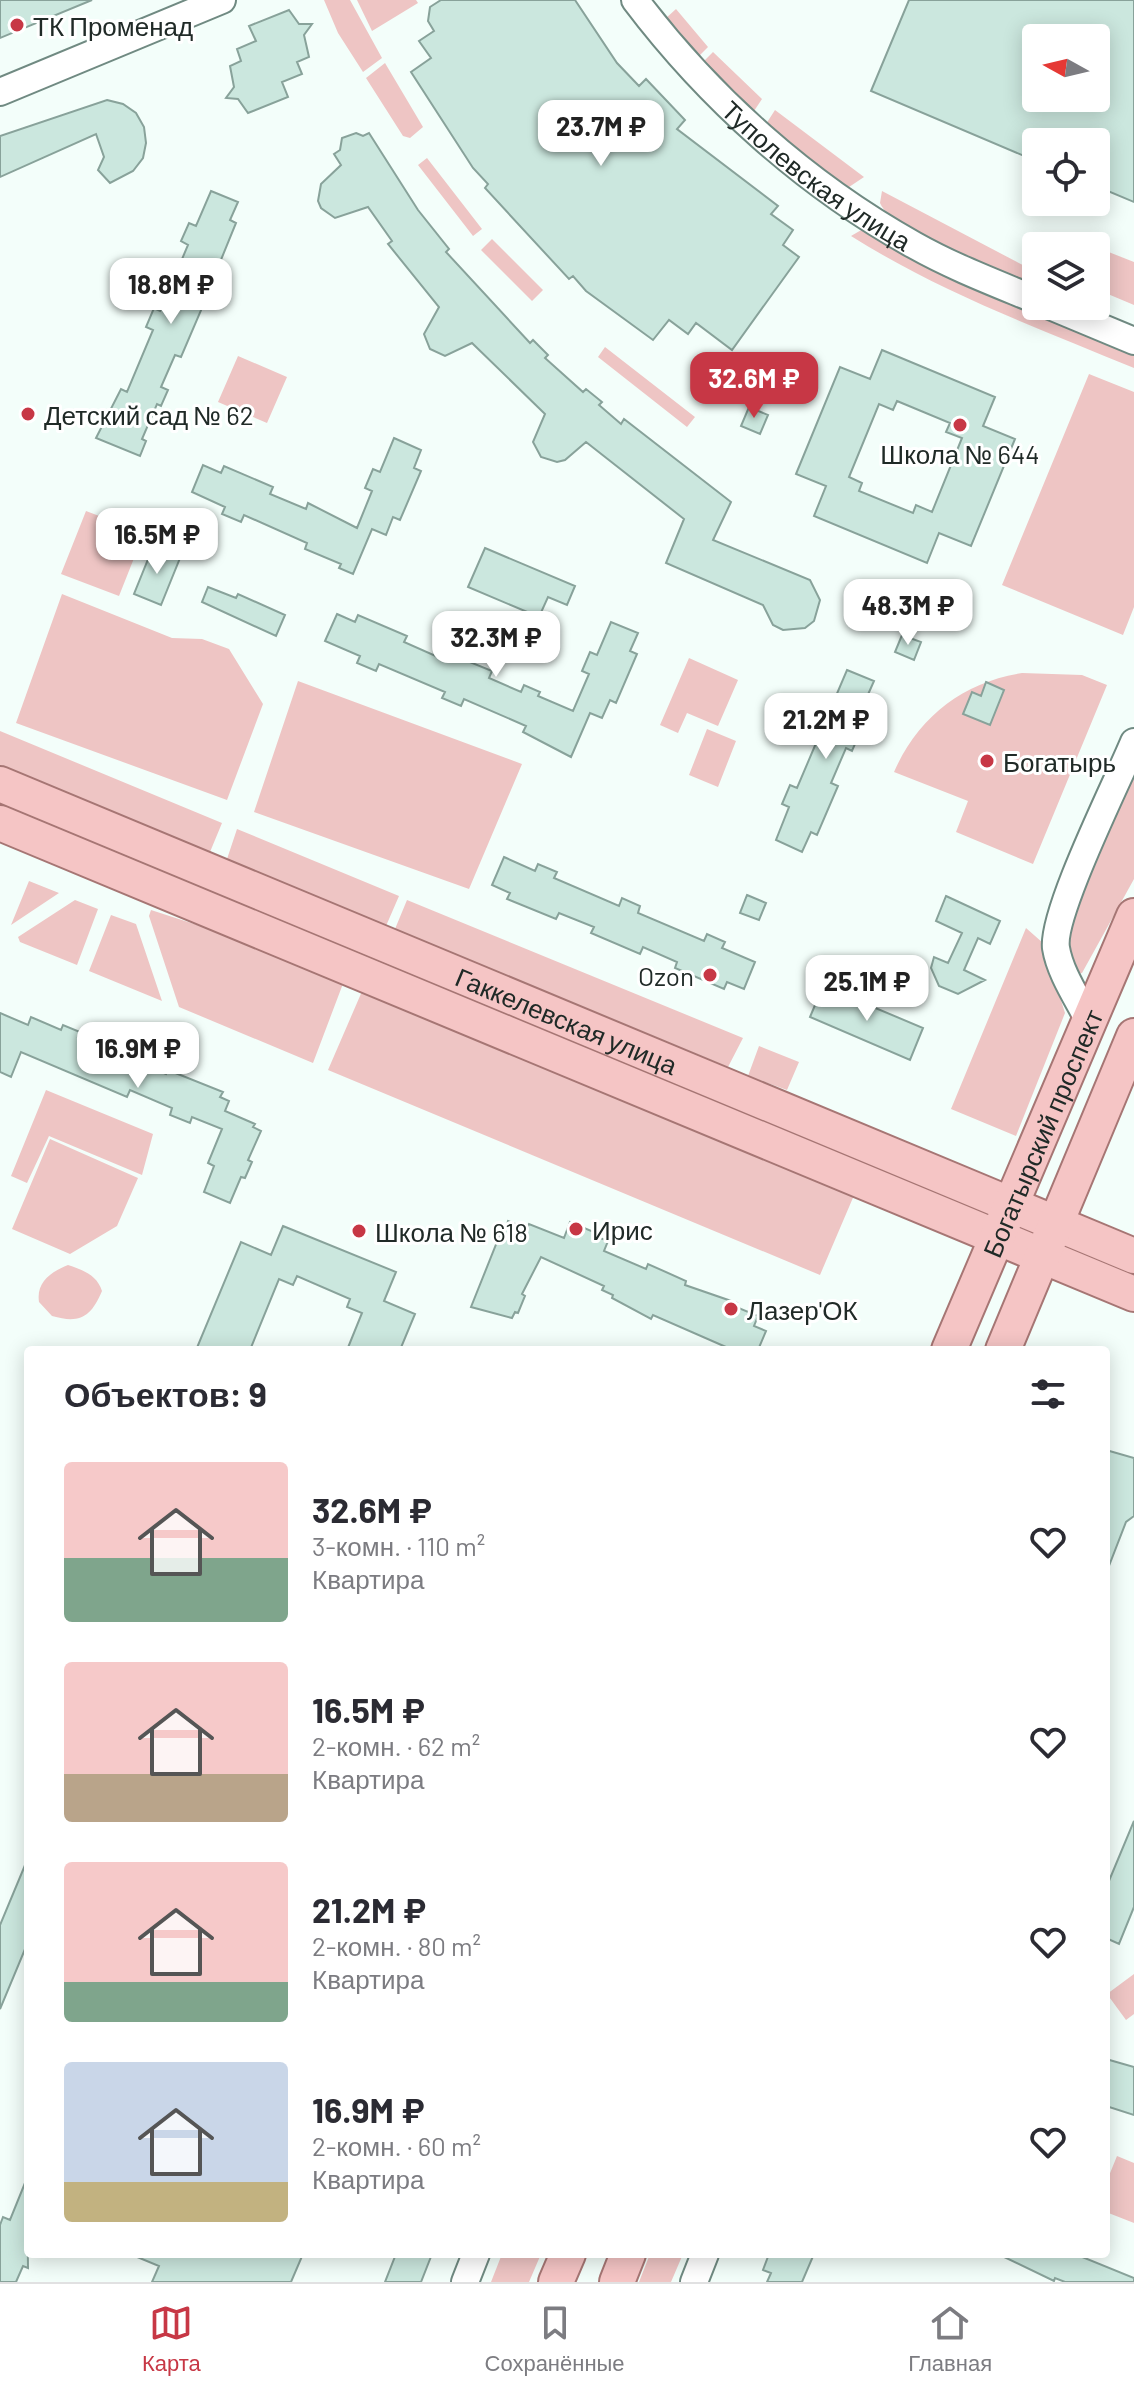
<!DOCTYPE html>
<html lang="ru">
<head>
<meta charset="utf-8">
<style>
	body { margin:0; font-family:Barlow,sans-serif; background:#f7f7f7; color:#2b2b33; height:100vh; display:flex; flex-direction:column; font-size:30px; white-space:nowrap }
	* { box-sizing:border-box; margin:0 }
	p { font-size:26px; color:#7c7c81 }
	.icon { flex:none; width:44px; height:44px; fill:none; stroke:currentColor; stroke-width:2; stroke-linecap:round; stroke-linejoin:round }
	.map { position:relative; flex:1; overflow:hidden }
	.drawer { position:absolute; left:24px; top:1346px; width:1086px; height:912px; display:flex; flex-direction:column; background:#fff; border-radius:8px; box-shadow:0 4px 20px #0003 }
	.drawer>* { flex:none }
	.needle { width:52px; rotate:278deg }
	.controls { position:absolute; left:1022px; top:24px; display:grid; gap:16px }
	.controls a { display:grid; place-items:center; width:88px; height:88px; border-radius:8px; background:#fff; box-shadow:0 4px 20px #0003; font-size:40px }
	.price { position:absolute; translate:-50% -68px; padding:0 18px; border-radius:16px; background:#fff; color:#222; font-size:26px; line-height:52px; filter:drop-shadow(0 2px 4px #0008) }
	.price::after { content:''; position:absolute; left:50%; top:48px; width:24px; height:18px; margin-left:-12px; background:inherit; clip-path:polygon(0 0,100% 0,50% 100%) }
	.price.active { background:#c73745; color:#fff }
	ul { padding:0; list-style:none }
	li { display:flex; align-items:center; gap:24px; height:200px; padding:0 40px }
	li span { display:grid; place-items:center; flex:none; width:224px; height:160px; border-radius:8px; color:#555 }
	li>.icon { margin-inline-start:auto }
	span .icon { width:96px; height:96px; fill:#fffc; stroke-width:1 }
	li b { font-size:34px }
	h2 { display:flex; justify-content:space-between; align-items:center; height:96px; padding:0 40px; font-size:34px }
	.menu { display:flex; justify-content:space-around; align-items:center; height:112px; border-top:2px solid #e1e1e2; background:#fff; font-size:22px; color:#7c7c81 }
	.menu a { display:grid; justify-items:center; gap:4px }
	.menu .active { color:#c73745 }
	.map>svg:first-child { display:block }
	.green { fill:#eec5c4 }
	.building { fill:#cbe7de; stroke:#88a29a; stroke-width:2; fill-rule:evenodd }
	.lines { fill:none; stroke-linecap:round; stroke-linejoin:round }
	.minor-casing { stroke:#708a82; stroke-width:30 }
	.major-casing { stroke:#a67674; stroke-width:38 }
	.minor { stroke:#fff; stroke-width:26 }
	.major { stroke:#f5c5c5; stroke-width:34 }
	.poi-dot { fill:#c73745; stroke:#fff; stroke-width:3 }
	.labels { text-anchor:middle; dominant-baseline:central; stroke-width:6; stroke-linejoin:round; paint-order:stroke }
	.poi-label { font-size:26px; fill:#202a27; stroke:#fff; text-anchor:start }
	.street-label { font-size:26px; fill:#202a27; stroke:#fff }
</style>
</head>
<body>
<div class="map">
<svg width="1134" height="2282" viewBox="0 0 1134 2282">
	<rect width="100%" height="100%" fill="#f3fefa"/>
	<path class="green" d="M324,0H350L382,58L363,72L338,33Z
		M357,0H416L418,3L372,31Z
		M676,9L708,47L697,58L665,19Z
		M713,52L762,99L754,111L702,63Z
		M385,63L423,127L410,138L403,136L366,78Z
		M775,110L864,177L849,187L837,183L766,124Z
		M427,158L482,229L473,236L418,165Z
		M882,191L1036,272V288C1004,275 892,233 880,203Z
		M863,229L1134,352V368C1037,328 940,292 851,236Z
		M492,239L543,290L532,301L481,250Z
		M1096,247L1134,262V305L1096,289Z
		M605,347L695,417L687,427L598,357Z
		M238,356L287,377L267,423L218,402Z
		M1089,374L1134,392V607L1123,635L1002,585Z
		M86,511L144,533L119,596L61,574Z
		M62,594L172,638L202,639L229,649L263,704L227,800L16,723Z
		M689,658L738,680L718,726L687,713L678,733L660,725Z
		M1022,673L1082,675L1107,685L1033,864L956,832L968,801L894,772C918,717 963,682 1022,673Z
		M298,681L522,764L469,889L254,812Z
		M707,729L736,741L718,787L689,775Z
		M0,731L222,823L210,852L0,766Z
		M1134,771V879L1082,973L1077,974L1066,949L1069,919Z
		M237,829L399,896L386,926L227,859Z
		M29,881L59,893L11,925Z
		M75,900L98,909L77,965L20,942L18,937Z
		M407,900L743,1038L728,1067L395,929Z
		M151,910L225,934L344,981L313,1063L179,1007L149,916Z
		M111,915L136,924L162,1001L89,971Z
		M1026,928L1043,943L1065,1013L1016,1136L951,1109Z
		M363,989L855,1193L820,1275L328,1070Z
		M759,1046L799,1062L787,1090L748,1076Z
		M46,1090L153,1134L142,1175L49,1136L27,1183L11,1176Z
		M50,1139L138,1178L117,1226L70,1254L12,1229Z
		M68,1265C83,1270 97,1275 102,1291C91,1317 80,1324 52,1316L39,1302C36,1282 51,1272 68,1265Z
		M1134,1974V2014L1126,2020L1107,1994Z
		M1117,2156L1134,2163V2223L1106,2212V2183Z
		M502,2254H541L529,2282H491Z
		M650,2254H683L671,2282H639Z"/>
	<path class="building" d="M0,0H92L0,38Z
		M441,0H575L617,63L639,86L646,79L685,120L677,129L778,206L771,214L793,230L783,245L799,257L732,350L696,323L688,334L669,320L653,340L586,291L573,276L569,279L485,188L488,184L473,168L411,72L431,58L419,41L434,31L428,21L430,7Z
		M909,0H1134V202L1096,186V142H1036V161L871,91ZM1036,38H1096V98H1036Z
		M289,10L299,24H312L304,35L309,57L297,62L302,74L282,82L288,97L248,113L238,99L226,98L234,87L230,66L241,61L237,49L256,41L249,26Z
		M107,100L123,104L136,113L144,127L146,143L143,158L133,171L110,183L98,170L104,157L96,134L0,177V136Z
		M356,133L363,136L369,133L418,210L449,249L446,252L530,343L533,340L548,355L545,358L583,392L586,389L602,402L599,405L621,424L624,419L731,502L713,540L810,580L820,600L814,621L805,628L783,630L773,625L763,605L666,563L684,519L586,442L565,460L557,462L541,457L533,442L545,414L472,343L445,356L430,349L424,334L439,307L388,244L392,241L368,207L335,218L321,208L318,201L321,184L341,165L334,154L340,150L342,138Z
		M211,191L238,202L230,220L236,223L216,272L210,270L195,306L202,308L181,357L175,355L161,387L168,390L161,406L157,404L142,439L146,441L140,456L96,438L121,389L127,392L153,330L146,327L154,308L160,311L188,245L181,241L189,223L196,226Z
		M882,350L995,397L983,426L1015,439L971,546L939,533L927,563L814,516L826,486L796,474L840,367L870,379ZM897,401L950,423L946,432L962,438L932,512L916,505L913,513L859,491L862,483L849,477L879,404L893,410Z
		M749,407L768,415L760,434L741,426Z
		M394,438L421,450L414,468L421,471L400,520L393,517L386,535L372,529L353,574L339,568L341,564L305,549L307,543L244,515L241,522L222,514L225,507L192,492L203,465L221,473L224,466L273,487L270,494L306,509L308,503L357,528L372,491L365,488L373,469L380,472Z
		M153,547L180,558L161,605L134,594Z
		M485,548L575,586L567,605L548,597L539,617L468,587Z
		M208,587L236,598L238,594L285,615L276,636L202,602Z
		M337,614L355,622L358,615L407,636L404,642L440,658L443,651L492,671L489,678L521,692L524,685L540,692L538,696L573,711L589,674L582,671L590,652L597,655L611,622L638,633L630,651L637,654L616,703L610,700L602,718L590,713L571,757L523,732L526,726L464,699L461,706L442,698L445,692L379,664L376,671L357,663L360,656L325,641Z
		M902,635L921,642L914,660L895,652Z
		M847,670L874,681L866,699L873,702L852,751L846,748L831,783L838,786L817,835L811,832L802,852L776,840L789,807L782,804L790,785L797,788L825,722L818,719L822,710L826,700L833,703Z
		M986,682L1004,690L990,725L963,714L972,692L981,696Z
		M504,857L535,871L538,864L557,872L554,878L619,906L622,898L640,906L638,913L704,941L707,934L725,942L722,948L755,962L744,989L727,982L724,989L675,968L677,962L643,947L640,954L591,933L594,927L559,913L556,919L507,899L510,893L492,885Z
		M747,895L766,903L759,920L740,913Z
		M946,896L1000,921L990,944L978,938L964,970L985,980L958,994L939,986L931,968L934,957L948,963L962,933L936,921Z
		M823,986L923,1028L910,1060L810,1017Z
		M0,1013L28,1025L31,1017L61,1030L63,1025L80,1032L78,1037L113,1052L115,1047L133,1055L131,1060L166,1074L168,1070L223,1092L220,1097L229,1101L225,1111L255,1124L253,1127L261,1131L248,1160L252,1162L245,1178L241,1177L230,1203L204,1192L214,1166L208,1163L222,1129L192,1117L190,1123L170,1115L172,1108L130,1090L127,1097L21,1052L11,1077L0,1072Z
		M508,1221L527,1229L529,1224L564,1238L570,1222L601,1235L600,1238L608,1241L604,1251L646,1269L648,1264L686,1281L685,1285L737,1303L736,1307L758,1316L754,1326L766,1331L758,1350H724L726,1347L653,1315L651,1319L612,1298L613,1295L602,1290L604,1286L541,1257L522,1294L525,1296L518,1313L515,1312L512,1318L471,1307L503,1227L506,1228Z
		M283,1226L396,1272L384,1301L415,1314L400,1350H347L362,1313L347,1307L350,1299L297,1276L293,1285L279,1279L250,1350H196L241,1242L271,1255Z
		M1106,1450L1134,1458V1516L1126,1522L1107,1571Z
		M1134,1821V1907L1119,1944L1106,1938V1888Z
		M28,1858V1942L0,2009V1925Z
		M1106,2059L1134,2067V2115L1106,2106Z
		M27,2178L28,2268L23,2266L16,2282H0V2225L3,2217L10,2220Z
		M130,2254H303L291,2282H152L159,2266Z
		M396,2254H432L421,2282H385Z
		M769,2254H814L802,2282H767L771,2273L763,2270Z
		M998,2254H1075L1134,2278V2282H1065L1055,2278L1054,2281Z"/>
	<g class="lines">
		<g class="minor-casing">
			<g id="minor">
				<path id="s1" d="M635,0C709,98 806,185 914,245C953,267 995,283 1036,300"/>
				<path d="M0,92L222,0"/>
				<path d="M1050,306L1134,341"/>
				<path d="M1089,1021C1078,999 1060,973 1056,948C1051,914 1118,781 1134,742"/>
				<path d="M465,2282L476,2254"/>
				<path d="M694,2282L705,2254"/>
			</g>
		</g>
		<g class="major-casing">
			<g id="major">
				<path id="s2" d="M0,784L1134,1256"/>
				<path d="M0,823L1134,1294"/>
				<path id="s3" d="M949,1350L1134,916"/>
				<path d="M1003,1350L1134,1036"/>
				<path d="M556,2282L568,2254"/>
				<path d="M617,2282L628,2254"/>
			</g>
		</g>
		<use href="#minor" class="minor"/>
		<use href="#major" class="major"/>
	</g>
	<g class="poi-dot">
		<circle cx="17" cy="25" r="8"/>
		<circle cx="28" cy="414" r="8"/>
		<circle cx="960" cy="425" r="8"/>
		<circle cx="987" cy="761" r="8"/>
		<circle cx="710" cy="975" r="8"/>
		<circle cx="576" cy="1229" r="8"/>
		<circle cx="359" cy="1231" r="8"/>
		<circle cx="731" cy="1309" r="8"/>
	</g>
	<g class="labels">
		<g class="poi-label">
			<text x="33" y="25">ТК Променад</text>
			<text x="44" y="414">Детский сад № 62</text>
			<text x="960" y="453" text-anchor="middle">Школа № 644</text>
			<text x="1003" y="761">Богатырь</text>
			<text x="694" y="975" text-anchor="end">Ozon</text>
			<text x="592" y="1229">Ирис</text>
			<text x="375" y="1231">Школа № 618</text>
			<text x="747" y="1309">Лазер'ОК</text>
		</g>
		<g class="street-label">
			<text stroke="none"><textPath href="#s1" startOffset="254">Туполевская улица</textPath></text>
			<text stroke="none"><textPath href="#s2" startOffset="614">Гаккелевская улица</textPath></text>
			<text stroke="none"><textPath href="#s3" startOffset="236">Богатырский проспект</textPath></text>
		</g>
	</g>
</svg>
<div class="controls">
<a><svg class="needle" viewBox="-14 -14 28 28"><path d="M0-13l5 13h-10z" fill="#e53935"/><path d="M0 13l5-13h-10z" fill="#7c7c81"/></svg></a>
<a><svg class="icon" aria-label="locate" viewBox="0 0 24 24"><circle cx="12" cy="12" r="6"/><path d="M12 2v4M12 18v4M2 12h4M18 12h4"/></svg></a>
<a><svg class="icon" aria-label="layers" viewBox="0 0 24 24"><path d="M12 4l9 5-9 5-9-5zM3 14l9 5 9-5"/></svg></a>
</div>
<b class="price" style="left:601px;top:168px">23.7M ₽</b>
<b class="price" style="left:171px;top:326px">18.8M ₽</b>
<b class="price active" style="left:754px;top:420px">32.6M ₽</b>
<b class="price" style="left:157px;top:576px">16.5M ₽</b>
<b class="price" style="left:908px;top:647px">48.3M ₽</b>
<b class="price" style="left:496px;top:679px">32.3M ₽</b>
<b class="price" style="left:826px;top:761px">21.2M ₽</b>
<b class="price" style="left:867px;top:1023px">25.1M ₽</b>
<b class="price" style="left:138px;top:1090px">16.9M ₽</b>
<section class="drawer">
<h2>Объектов: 9<svg class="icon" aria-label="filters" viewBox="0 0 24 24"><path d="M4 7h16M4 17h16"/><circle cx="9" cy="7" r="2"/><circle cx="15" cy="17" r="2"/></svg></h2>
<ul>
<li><span style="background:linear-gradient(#f6c9c9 60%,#7fa58c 0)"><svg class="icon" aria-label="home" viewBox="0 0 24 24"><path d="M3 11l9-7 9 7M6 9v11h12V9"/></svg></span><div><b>32.6M ₽</b><p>3-комн. · 110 m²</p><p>Квартира</p></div><svg class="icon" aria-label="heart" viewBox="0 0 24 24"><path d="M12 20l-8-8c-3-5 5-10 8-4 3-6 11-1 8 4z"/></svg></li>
<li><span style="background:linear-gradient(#f6c9c9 70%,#b9a48a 0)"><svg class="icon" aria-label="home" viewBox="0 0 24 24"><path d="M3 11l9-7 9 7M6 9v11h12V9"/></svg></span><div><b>16.5M ₽</b><p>2-комн. · 62 m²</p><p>Квартира</p></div><svg class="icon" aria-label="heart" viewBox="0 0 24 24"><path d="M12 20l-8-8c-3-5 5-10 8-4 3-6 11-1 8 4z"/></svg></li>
<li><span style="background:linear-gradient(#f6c9c9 75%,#7fa58c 0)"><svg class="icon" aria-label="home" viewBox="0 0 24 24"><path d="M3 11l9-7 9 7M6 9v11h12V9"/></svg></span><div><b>21.2M ₽</b><p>2-комн. · 80 m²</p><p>Квартира</p></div><svg class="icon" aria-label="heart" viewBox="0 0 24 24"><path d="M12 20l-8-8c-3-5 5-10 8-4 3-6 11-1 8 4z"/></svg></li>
<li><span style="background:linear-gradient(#c9d6e8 75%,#c2b280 0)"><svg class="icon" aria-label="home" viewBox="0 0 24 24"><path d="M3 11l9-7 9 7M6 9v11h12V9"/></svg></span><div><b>16.9M ₽</b><p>2-комн. · 60 m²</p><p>Квартира</p></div><svg class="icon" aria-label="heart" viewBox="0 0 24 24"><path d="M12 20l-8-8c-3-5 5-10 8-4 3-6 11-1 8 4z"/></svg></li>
</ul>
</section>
</div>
<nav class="menu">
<a class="active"><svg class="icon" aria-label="map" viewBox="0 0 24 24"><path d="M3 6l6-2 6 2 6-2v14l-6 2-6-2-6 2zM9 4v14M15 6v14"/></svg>Карта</a>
<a><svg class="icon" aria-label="saved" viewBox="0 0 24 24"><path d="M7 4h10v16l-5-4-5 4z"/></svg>Сохранённые</a>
<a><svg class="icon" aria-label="home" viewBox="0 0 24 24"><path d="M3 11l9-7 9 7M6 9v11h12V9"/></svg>Главная</a>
</nav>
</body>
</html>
